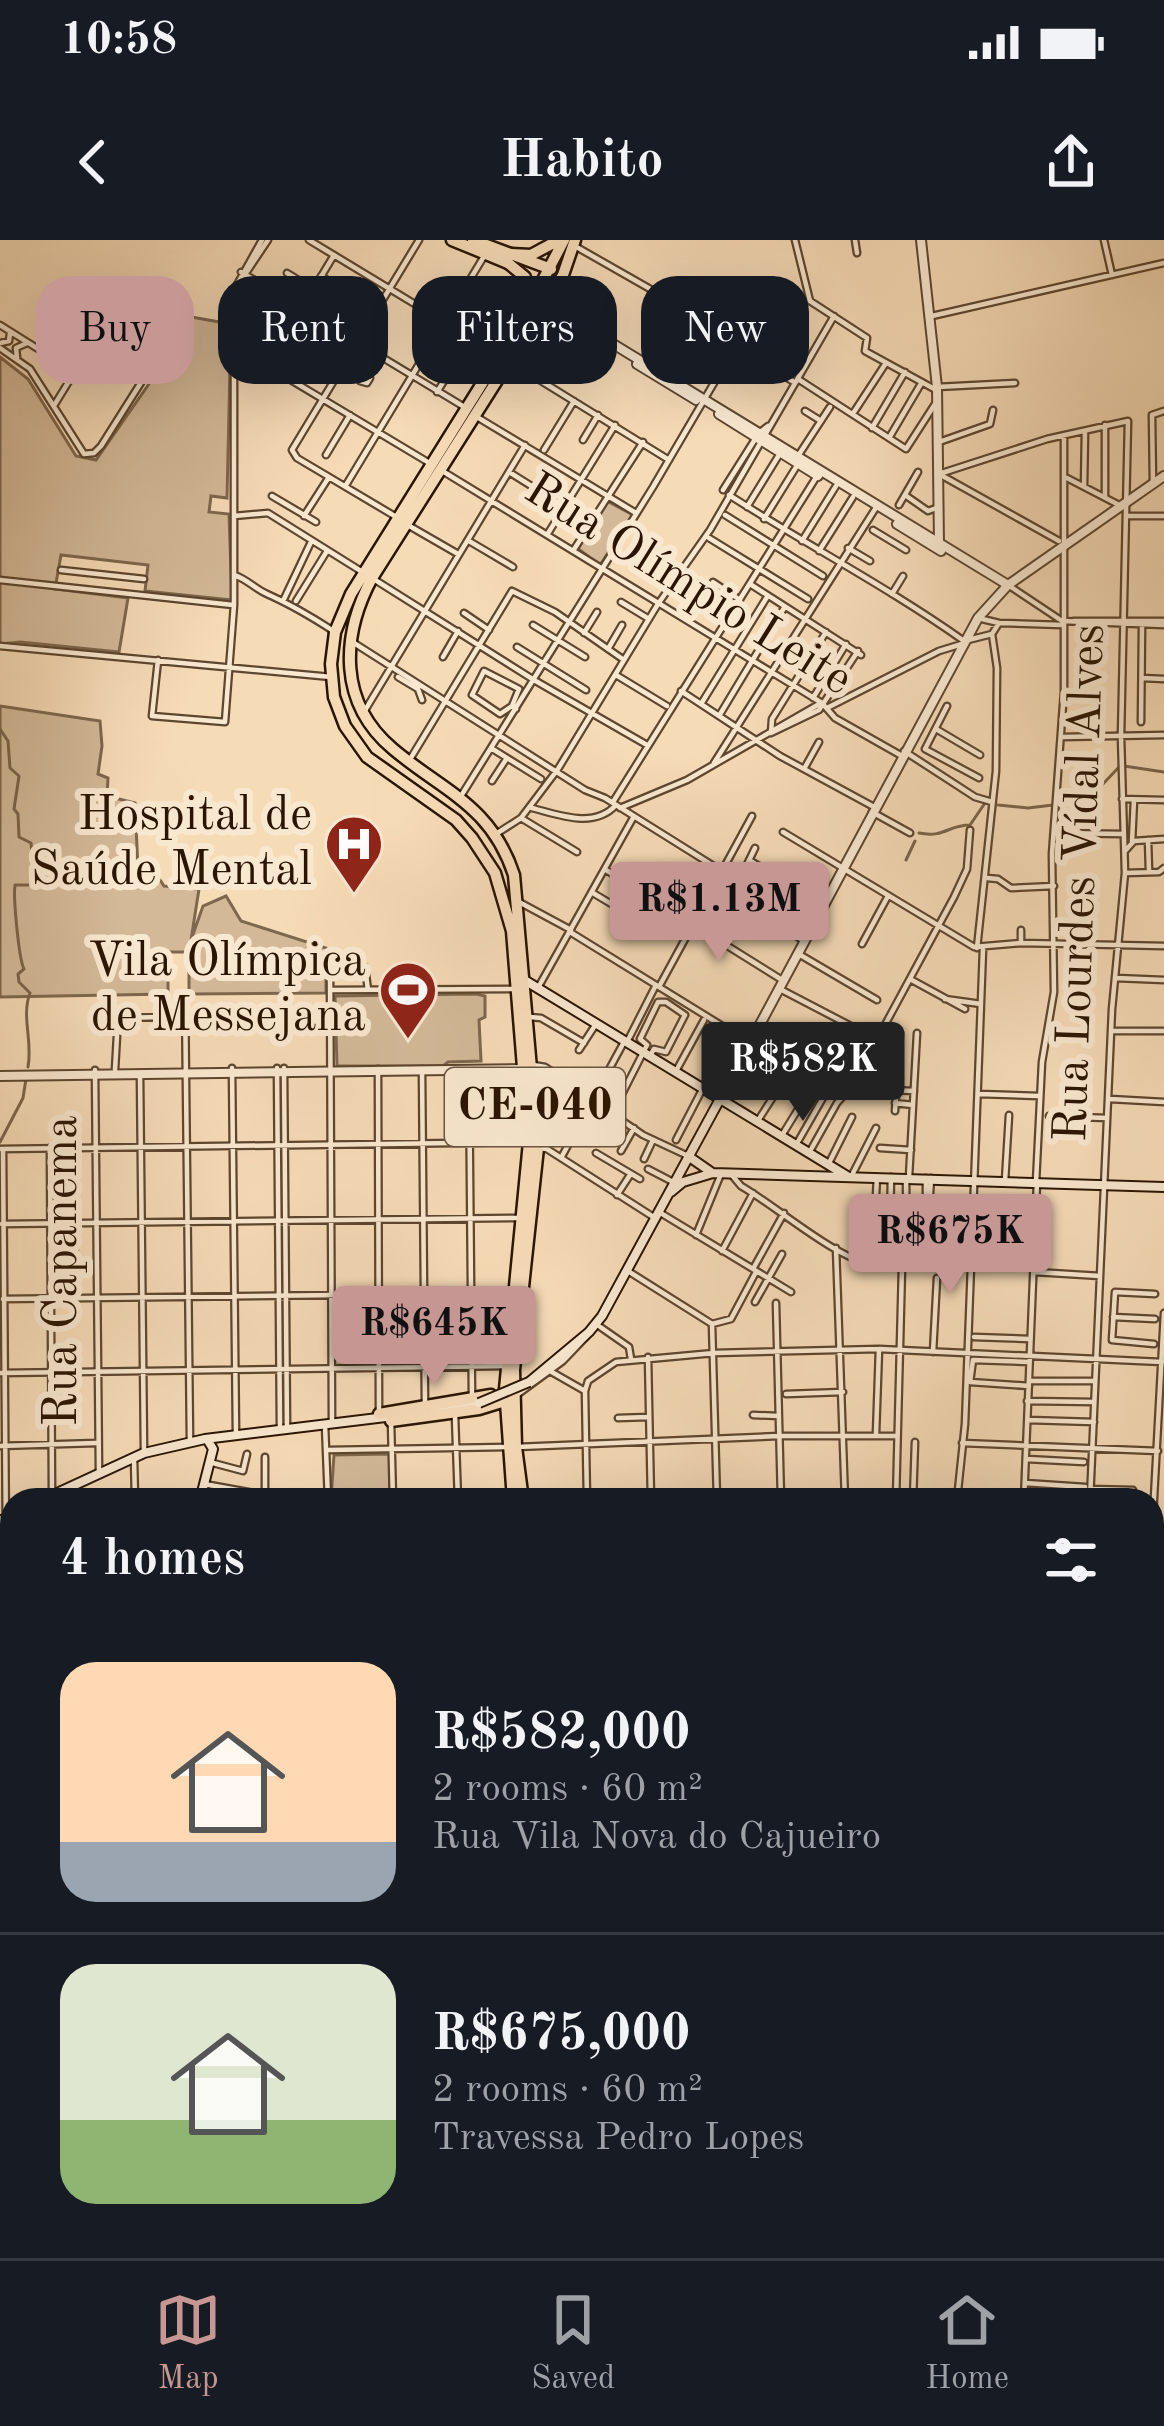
<!DOCTYPE html>
<html lang="en">
<head>
<meta charset="utf-8">
<style>
	body { margin:0; font-family:"Old Standard TT",serif; background:#20242c; color:#f1f3f6; height:100vh; display:flex; flex-direction:column; font-size:45px; white-space:nowrap }
	* { box-sizing:border-box; margin:0 }
	p { font-size:39px; color:#9ea1a6 }
	.icon { flex:none; width:66px; height:66px; fill:none; stroke:currentColor; stroke-width:2; stroke-linecap:round; stroke-linejoin:round }
	.map { position:relative; flex:1; overflow:hidden }
	.panel { position:absolute; left:0px; top:1248px; width:1164px; height:771px; display:flex; flex-direction:column; background:#171b24; border-radius:36px 36px 0 0; box-shadow:0 12px 48px #0002 }
	.panel>* { flex:none }
	.top-card { position:absolute; left:36px; top:36px; width:1092px; height:108px; display:flex; gap:24px }
	.price { position:absolute; translate:-50% -102px; padding:0 27px; border-radius:12px; background:#c59692; color:#111; font-size:39px; line-height:78px; filter:drop-shadow(0 3px 6px #0008) }
	.price::after { content:''; position:absolute; left:50%; top:72px; width:36px; height:27px; margin-left:-18px; background:inherit; clip-path:polygon(0 0,100% 0,50% 100%) }
	.price.active { background:#222; color:#fff }
	ul { padding:0; list-style:none }
	li { display:flex; align-items:center; gap:36px; height:300px; padding:0 60px }
	li+li { border-top:3px solid #363941 }
	li span { display:grid; place-items:center; flex:none; width:336px; height:240px; border-radius:36px; color:#555 }
	li>.icon { margin-inline-start:auto }
	span .icon { width:144px; height:144px; fill:#fffc; stroke-width:1 }
	li b { font-size:51px }
	h2 { display:flex; justify-content:space-between; align-items:center; height:144px; padding:0 60px; font-size:51px }
	.chip { padding:0 42px; border-radius:36px; background:#171b24; box-shadow:0 12px 48px #0002; font-size:42px; line-height:108px }
	.chip.active { background:#c59692; color:#111 }
	.status { display:flex; justify-content:space-between; align-items:center; height:84px; padding:0 60px; background:#171b24; direction:ltr }
	.status svg { height:33px; fill:currentColor }
	header { display:flex; justify-content:space-between; align-items:center; height:156px; padding:0 60px; background:#171b24; font-size:54px; font-weight:600 }
	.dock { display:flex; justify-content:space-around; align-items:center; height:168px; border-top:3px solid #363941; background:#171b24; font-size:33px; color:#9ea1a6 }
	.dock a { display:grid; justify-items:center; gap:6px }
	.dock .active { color:#c59692 }
	.map>svg:first-child { display:block }
	.green { fill:#d3b998; stroke:#7e674d; stroke-width:3 }
	.lines { fill:none; stroke-linecap:round; stroke-linejoin:round }
	.stream { stroke:#7b6449; stroke-width:3 }
	.minor-casing { stroke:#5d462f; stroke-width:9 }
	.tertiary-casing { stroke:#5d462f; stroke-width:12 }
	.secondary-casing { stroke:#2a1502; stroke-width:12 }
	.primary-casing { stroke:#2a1502; stroke-width:15 }
	.trunk-casing { stroke:#2a1502; stroke-width:15 }
	.minor { stroke:#f9e8d0; stroke-width:4.5 }
	.tertiary { stroke:#f9e8d0; stroke-width:8 }
	.secondary { stroke:#f9e8d0; stroke-width:8 }
	.primary { stroke:#f6dbb7; stroke-width:10 }
	.trunk { stroke:#f6dbb7; stroke-width:10 }
	.secondary-bridge-casing { stroke:#2a1502; stroke-width:12; stroke-linecap:butt }
	.secondary-bridge { stroke:#f9e8d0; stroke-width:8 }
	.labels { text-anchor:middle; dominant-baseline:central; stroke-width:12; stroke-linejoin:round; paint-order:stroke }
	.shield { fill:#f9e8d0; stroke:#685440; stroke-width:3 }
	.shield-label { font-size:45px; font-weight:bold; fill:#2a1502 }
	.street-label { font-size:48px; fill:#2a1502; stroke:#f9e8d0 }
	.poi-label { font-size:48px; fill:#2a1502; stroke:#f9e8d0; text-anchor:end }
</style>
</head>
<body>
<div class="status"><b>10:58</b><svg viewBox="0 0 49 12"><path d="M0 12V9h3v3zM5 12V6h3v6zM10 12V3h3v9zM15 12V0h3v12zM26 1h20v11H26zM47 4h2v5h-2z"/></svg></div>
<header><svg class="icon" aria-label="back" viewBox="0 0 24 24"><path d="M15 5l-7 7 7 7"/></svg>Habito<svg class="icon" aria-label="share" viewBox="0 0 24 24"><path d="M12 15V3M7 8l5-5 5 5M5 13v7h14v-7"/></svg></header>
<div class="map">
<svg width="1164" height="2018" viewBox="0 0 1164 2018">
	<rect width="100%" height="100%" fill="#f6dbb7"/>
	<filter id="stains"><feTurbulence type="fractalNoise" baseFrequency=".00167" numOctaves="4"/><feColorMatrix values="0 0 0 0 .2 0 0 0 0 .09 0 0 0 0 .02 0 0 0 .5 -.17"/></filter>
	<radialGradient id="worn" r=".72"><stop offset=".6" stop-color="#630" stop-opacity="0"/><stop offset="1" stop-color="#630" stop-opacity=".3"/></radialGradient>
	<path class="green" d="M90,72L116,125L101,135L95,133L110,124L108,119L89,130L79,116L57,118L50,96L83,81L82,77Z
		M180,75L231,84L227,258L211,256L209,272L229,274L232,360L145,351L148,325L61,315L55,349L128,358L119,412L20,402L0,404V117L28,139L76,216L96,220L151,141L148,127L165,113L172,84Z
		M607,261L633,275L600,325L577,308Z
		M0,466L100,481L102,506L98,534L108,538L107,556L135,563L138,629L155,632L164,646L199,649L191,700L203,666L226,656L241,681L326,708V753L189,754V712H160V736L168,737V754L0,757Z
		M476,754L485,756V777L479,780L481,821L448,822L443,826H337L335,756Z
		M390,1214V1260H331L334,1215Z
		M1164,1574V1828L1152,1819V1588Z"/>
	<g class="lines">
		<path class="stream" d="M0,489L8,501L10,528L19,536L14,569L18,574L19,597L31,603L35,645H15C13,657 19,720 24,729L18,734L19,742L30,753C21,777 33,801 28,827
			M1124,526L1164,532
			M1059,563L1067,554L1102,545L1120,526
			M998,565L1028,568L1053,565
			M919,593C945,598 948,585 970,585L985,563
			M906,620L915,601
			M0,902L23,858L26,839
			M1152,1831L1164,1837
			M1152,1926L1164,1916
			M1078,2018L1089,2007"/>
		<g class="minor-casing">
			<path id="minor" d="M309,0L499,115
				M795,0L810,61L867,98L865,111L938,151
				M855,0L857,13
				M1104,0L1112,35
				M573,5L731,95L735,107L794,142
				M241,32L466,168
				M246,33L268,0
				M287,33L313,49
				M321,36L368,65H372L331,42
				M312,76L317,70L355,93
				M932,76L1164,23
				M0,85L86,139H98L133,124L140,128L142,141L101,206L94,213L84,214L30,129L0,108
				M0,103L9,101L10,93
				M233,111L249,115L431,224
				M17,118L16,108L27,103
				M345,121L365,134
				M512,123L669,220
				M267,127L334,15
				M363,134L370,138L367,143L360,141Z
				M798,139L906,209L935,164
				M937,147L1015,143
				M437,152L471,98
				M55,164L74,133
				M805,171L821,181
				M854,172L886,123
				M477,177L636,273
				M872,188L905,132
				M889,198L922,142
				M583,200L598,175
				M939,202L990,184L993,170
				M544,210L574,161
				M326,215L350,175
				M798,216L830,167
				M444,232L822,463L835,478L902,516
				M509,232L565,267
				M939,234L1047,199L1128,181L1121,496L1125,633L1112,769L1090,1260
				M939,234L1059,301
				M1067,238L1121,266
				M1153,244L1152,175L1164,171
				M346,245L486,13
				M1084,247L1085,192
				M723,250L759,193L768,186
				M729,255C807,305 889,348 964,401L992,394
				M905,255L928,271L939,267
				M272,256L316,282
				M1105,256V185
				M899,265L918,232
				M747,267L779,215
				M725,275L823,336
				M234,276L268,273L364,333
				M304,276L329,237
				M1128,276H1164
				M398,278L297,218L292,210L419,0
				M764,279L798,224
				M406,284L458,314
				M873,290L906,310
				M547,295L615,185
				M709,298L808,359
				M469,301L513,327
				M802,301L836,246
				M848,308L870,321
				M573,311L643,202
				M819,311L853,257
				M61,330L144,339
				M234,335C247,339 255,349 267,354C292,365 312,377 335,392
				M372,338L534,440L647,505
				M0,340L233,365
				M713,342L740,360
				M750,344L861,415
				M1008,345L1062,381L1164,385
				M892,354L903,336
				M284,359L311,302
				M296,361L327,311
				M621,362L649,379
				M700,367L726,383
				M464,373L489,390
				M978,378L999,383L1062,385
				M1074,381H1164
				M533,385L585,417
				M584,393L597,372
				M354,403L585,550L605,558L720,630
				M0,406L331,437
				M517,407L586,450
				M608,409L622,385
				M443,417L458,391
				M158,420L152,476L225,482L234,365V50L262,0
				M616,435L667,466
				M398,437L418,449L422,460
				M1142,438L1164,439
				M681,451L780,516L874,567
				M813,458L846,404
				M701,464L767,357
				M512,466L519,449L484,431L472,455L500,474L512,466L516,469
				M947,466L925,509L979,538
				M827,468L939,411L962,404
				M364,472L525,205
				M719,476L784,368
				M1141,482L1142,386
				M936,489L980,515
				M771,493L819,470L858,411
				M771,493L772,479L826,392
				M1062,497L1164,495
				M491,508L541,539
				M904,511L975,557L992,562
				M409,521L512,351L555,372L624,420
				M714,523L877,266
				M804,529L819,502
				M492,541L507,518
				M461,556L653,247L735,107
				M1122,559L1164,560
				M613,562L817,236
				M532,568C559,575 594,589 616,565
				M620,568L687,540L821,463
				M872,572L910,593
				M521,578L577,612
				M783,592L974,707L1021,703L1164,706
				M1054,593L1123,594
				M496,594L521,578L558,529L658,364L710,290L834,76
				M1148,600L1149,631
				M1132,602L1134,560
				M1125,611L1134,601L1164,599
				M749,620L794,647
				M722,627L814,682
				M606,630L782,740
				M1125,633L1159,632L1164,628
				M741,637L755,608
				M987,638L998,639L1011,648L1054,646
				M593,653L650,687
				M519,662L571,690
				M767,677L766,670L761,669V673L804,701
				M570,692L750,803
				M1021,703V690
				M862,704L888,656
				M977,708L996,531L997,428L992,394L999,383
				M797,713L877,760
				M1116,738L1164,740
				M910,739L965,769
				M660,745L752,576
				M539,746L633,578
				M778,748L874,798
				M330,750L516,749
				M185,755L190,1202
				M945,759L981,764
				M530,777L541,778L584,803
				M1112,791H1164
				M627,802L656,745
				M579,810L596,784
				M533,825L545,827L593,858
				M232,828L236,1194
				M277,828L280,1188
				M284,828L287,1189
				M378,829L379,1171
				M422,829L425,1165
				M469,829L472,1159
				M95,830L99,1231
				M115,830L118,778L330,773
				M676,831L704,780
				M140,834L144,1212
				M795,835L802,832L840,857
				M852,846L875,850
				M890,850L914,851
				M896,850L900,793
				M979,854L1039,856
				M1110,859L1164,862
				M592,860L643,895L688,916
				M895,863L913,865
				M617,864L647,805L640,799L658,762H666L685,775L666,812L654,809L651,814
				M895,871L896,856
				M1049,876L1107,878
				M757,882L782,843
				M781,897L811,848
				M676,900L703,848
				M796,905L824,856
				M50,908L52,1255
				M538,908L547,909L655,978
				M880,908L911,910
				M1,909L529,902
				M3,909L6,1303L1,1526L12,1578
				M621,911L634,888
				M596,913L640,939
				M809,913L837,863L852,846L954,657L967,629L970,590
				M561,918L624,802
				M644,919L653,900
				M828,925L852,877
				M648,929L675,943
				M731,934L741,946C781,969 838,1022 882,1027C898,1028 905,1022 919,1021L1036,1027
				M851,937L876,888
				M909,937L917,793
				M906,938L907,1022
				M926,938V1015L931,938
				M1005,941L1009,875
				M1036,942L1042,822L1054,752L1052,614L1064,451V196
				M617,955L630,935
				M659,972L791,1052
				M2,984L518,978
				M890,985L891,937
				M696,995L721,934
				M836,1008L845,1260
				M722,1011L753,953
				M856,1011L875,974L877,937
				M753,1029L784,973
				M628,1031L712,1084
				M1035,1032L1100,1036
				M74,1058L75,986
				M3,1059L514,1053
				M755,1062L782,1014
				M776,1063L781,1260
				M1113,1077L1155,1079
				M596,1084L629,1107L631,1119
				M712,1084L717,1260
				M712,1084L731,1079L756,1032
				M974,1097L1029,1099
				M1154,1104L1112,1100L1115,1052L1155,1054
				M933,1112L937,1038
				M648,1117L651,1260
				M550,1131L585,1151
				M0,1133L507,1126
				M1029,1141H1095
				M1029,1146L970,1142L973,1120L1029,1122
				M585,1151L588,1141L616,1122L714,1113L879,1109L1162,1122
				M585,1151L587,1260
				M518,1154L563,1121L587,1096
				M786,1154L843,1152
				M1027,1161L1094,1162
				M753,1175L778,1176
				M455,1176L458,1260
				M618,1178L649,1177
				M1028,1180L1094,1182
				M391,1182L393,1260
				M332,1184L330,729L365,727L368,750
				M325,1185L328,1260
				M876,1194L879,1109
				M962,1203L1158,1211
				M0,1206L96,1203
				M517,1207L779,1196H895
				M328,1210L507,1207
				M265,1217V1260
				M134,1218L135,1260
				M1026,1219L1084,1222
				M213,1223L243,1231L247,1214
				M1025,1243L1085,1247
				M204,1244L265,1255
				M70,1246L71,1260
				M1090,1249L1133,1250
				M896,1260L902,1027
				M913,1260L915,1202
				M957,1260L965,1184L983,709
				M1024,1260L1037,942
				M1152,1295L1164,1073
				M1152,1413L1164,1420
				M1152,1431L1160,1418
				M0,1441H12
				M1152,1480L1164,1462
				M1152,1495L1164,1502
				M1152,1510L1164,1491
				M0,1715L12,1722
				M0,1732L12,1714
				M0,1825L12,1814
				M0,1894L12,1883
				M0,1955L12,1968
				M0,1961L12,1950
				M46,2007L56,2018
				M509,2009V2007
				M12,2018L24,2007
				M88,2018L100,2007
				M162,2018L174,2007
				M267,2018L270,2007
				M335,2018L340,2007
				M359,2018L362,2007
				M444,2018L448,2007
				M485,2018L489,2007
				M549,2018L552,2007
				M603,2018L607,2007
				M961,2018L965,2007"/>
		</g>
		<g class="tertiary-casing">
			<path id="tertiary" d="M921,0L937,147L939,303
				M546,63L1008,345
				M543,68L573,85
				M637,124L696,160
				M719,174L818,236
				M897,284L941,311
				M0,836L522,829
				M720,859L978,378L1008,345L1164,236
				M0,1526L12,1528
				M368,2007L383,2018
				M1144,2007L1164,2014"/>
		</g>
		<g class="secondary-casing">
			<path id="secondary" d="M526,741L847,936
				M688,916L711,932
				M671,952L683,942L713,933L1164,947
				M529,1142L589,1092L602,1076L720,859
				M433,1170L479,1163
				M42,1260L144,1213L205,1199L394,1176
				M200,1260L213,1209L207,1199
				M0,1281L12,1275
				M0,1609L12,1613"/>
		</g>
		<g class="primary-casing">
			<path id="primary" d="M452,0L508,23
				M473,0L551,29"/>
		</g>
		<g class="trunk-casing">
			<path id="trunk" d="M511,14L531,15L559,0
				M508,23L525,37L528,64
				M379,1174L491,1155
				M391,1181L479,1169L505,1161
				M513,1260L505,1149L529,902L512,691L495,633L472,598L456,580L367,517L345,486L334,457L331,424L335,392L351,354L524,76L564,0
				M523,1260L516,1207L514,1130L538,908L514,635C491,565 444,552 393,509C338,463 341,396 372,338L546,63L563,35L575,0
				M762,2018L766,2007
				M781,2018L785,2007"/>
		</g>
		<use href="#minor" class="minor"/>
		<use href="#tertiary" class="tertiary"/>
		<use href="#secondary" class="secondary"/>
		<use href="#primary" class="primary"/>
		<use href="#trunk" class="trunk"/>
		<g class="secondary-bridge-casing">
			<path id="secondary-bridge" d="M479,1163L529,1142"/>
		</g>
		<use href="#secondary-bridge" class="secondary-bridge"/>
	</g>
	<defs>
		<g id="hospital-pin" transform="scale(3)"><path d="M0 17L-7.5 6A9.5 9.5 0 1 1 7.5 6Z" fill="#8f2418" stroke="#f9e8d0"/><path d="M-5-5h3v3.5h4V-5h3V5h-3V1.5h-4V5h-3Z" fill="#fff"/></g>
		<g id="stadium-pin" transform="scale(3)"><path d="M0 17L-7.5 6A9.5 9.5 0 1 1 7.5 6Z" fill="#8f2418" stroke="#f9e8d0"/><path d="M0-5a6.5 5 0 1 0 0 10a6.5 5 0 1 0 0-10ZM-3.5-1.8h7v3.6h-7Z" fill="#fff"/></g>
	</defs>
	<g fill-rule="evenodd">
		<use href="#hospital-pin" x="354" y="604"/>
		<use href="#stadium-pin" x="408" y="750"/>
	</g>
	<g class="labels">
		<rect class="shield" x="445" y="828" width="180" height="78" rx="9"/>
		<g class="shield-label">
			<text x="535" y="867">CE-040</text>
		</g>
		<g class="street-label">
			<text transform="translate(688 345) rotate(32)">Rua Olímpio Leite</text>
			<text transform="translate(1081 643) rotate(-88)">Rua Lourdes Vídal Alves</text>
			<text transform="translate(63 1031) rotate(-90)">Rua Capanema</text>
		</g>
		<g class="poi-label">
			<text x="312" y="576">Hospital de<tspan x="312" dy="55">Saúde Mental</tspan></text>
			<text x="366" y="722">Vila Olímpica<tspan x="366" dy="55">de Messejana</tspan></text>
		</g>
	</g>
	<rect width="100%" height="100%" filter="url(#stains)"/>
	<rect width="100%" height="100%" fill="url(#worn)"/>
</svg>
<b class="price" style="left:719px;top:724px">R$1.13M</b>
<b class="price active" style="left:803px;top:884px">R$582K</b>
<b class="price" style="left:950px;top:1056px">R$675K</b>
<b class="price" style="left:434px;top:1148px">R$645K</b>
<div class="top-card">
<a class="chip active">Buy</a>
<a class="chip">Rent</a>
<a class="chip">Filters</a>
<a class="chip">New</a>
</div>
<section class="panel">
<h2>4 homes<svg class="icon" aria-label="filters" viewBox="0 0 24 24"><path d="M4 7h16M4 17h16"/><circle cx="9" cy="7" r="2"/><circle cx="15" cy="17" r="2"/></svg></h2>
<ul>
<li><span style="background:linear-gradient(#ffd9b3 75%,#9aa5b1 0)"><svg class="icon" aria-label="home" viewBox="0 0 24 24"><path d="M3 11l9-7 9 7M6 9v11h12V9"/></svg></span><div><b>R$582,000</b><p>2 rooms · 60 m²</p><p>Rua Vila Nova do Cajueiro</p></div></li>
<li><span style="background:linear-gradient(#dfe7d0 65%,#8fb573 0)"><svg class="icon" aria-label="home" viewBox="0 0 24 24"><path d="M3 11l9-7 9 7M6 9v11h12V9"/></svg></span><div><b>R$675,000</b><p>2 rooms · 60 m²</p><p>Travessa Pedro Lopes</p></div></li>
</ul>
</section>
</div>
<nav class="dock">
<a class="active"><svg class="icon" aria-label="map" viewBox="0 0 24 24"><path d="M3 6l6-2 6 2 6-2v14l-6 2-6-2-6 2zM9 4v14M15 6v14"/></svg>Map</a>
<a><svg class="icon" aria-label="saved" viewBox="0 0 24 24"><path d="M7 4h10v16l-5-4-5 4z"/></svg>Saved</a>
<a><svg class="icon" aria-label="home" viewBox="0 0 24 24"><path d="M3 11l9-7 9 7M6 9v11h12V9"/></svg>Home</a>
</nav>
</body>
</html>
